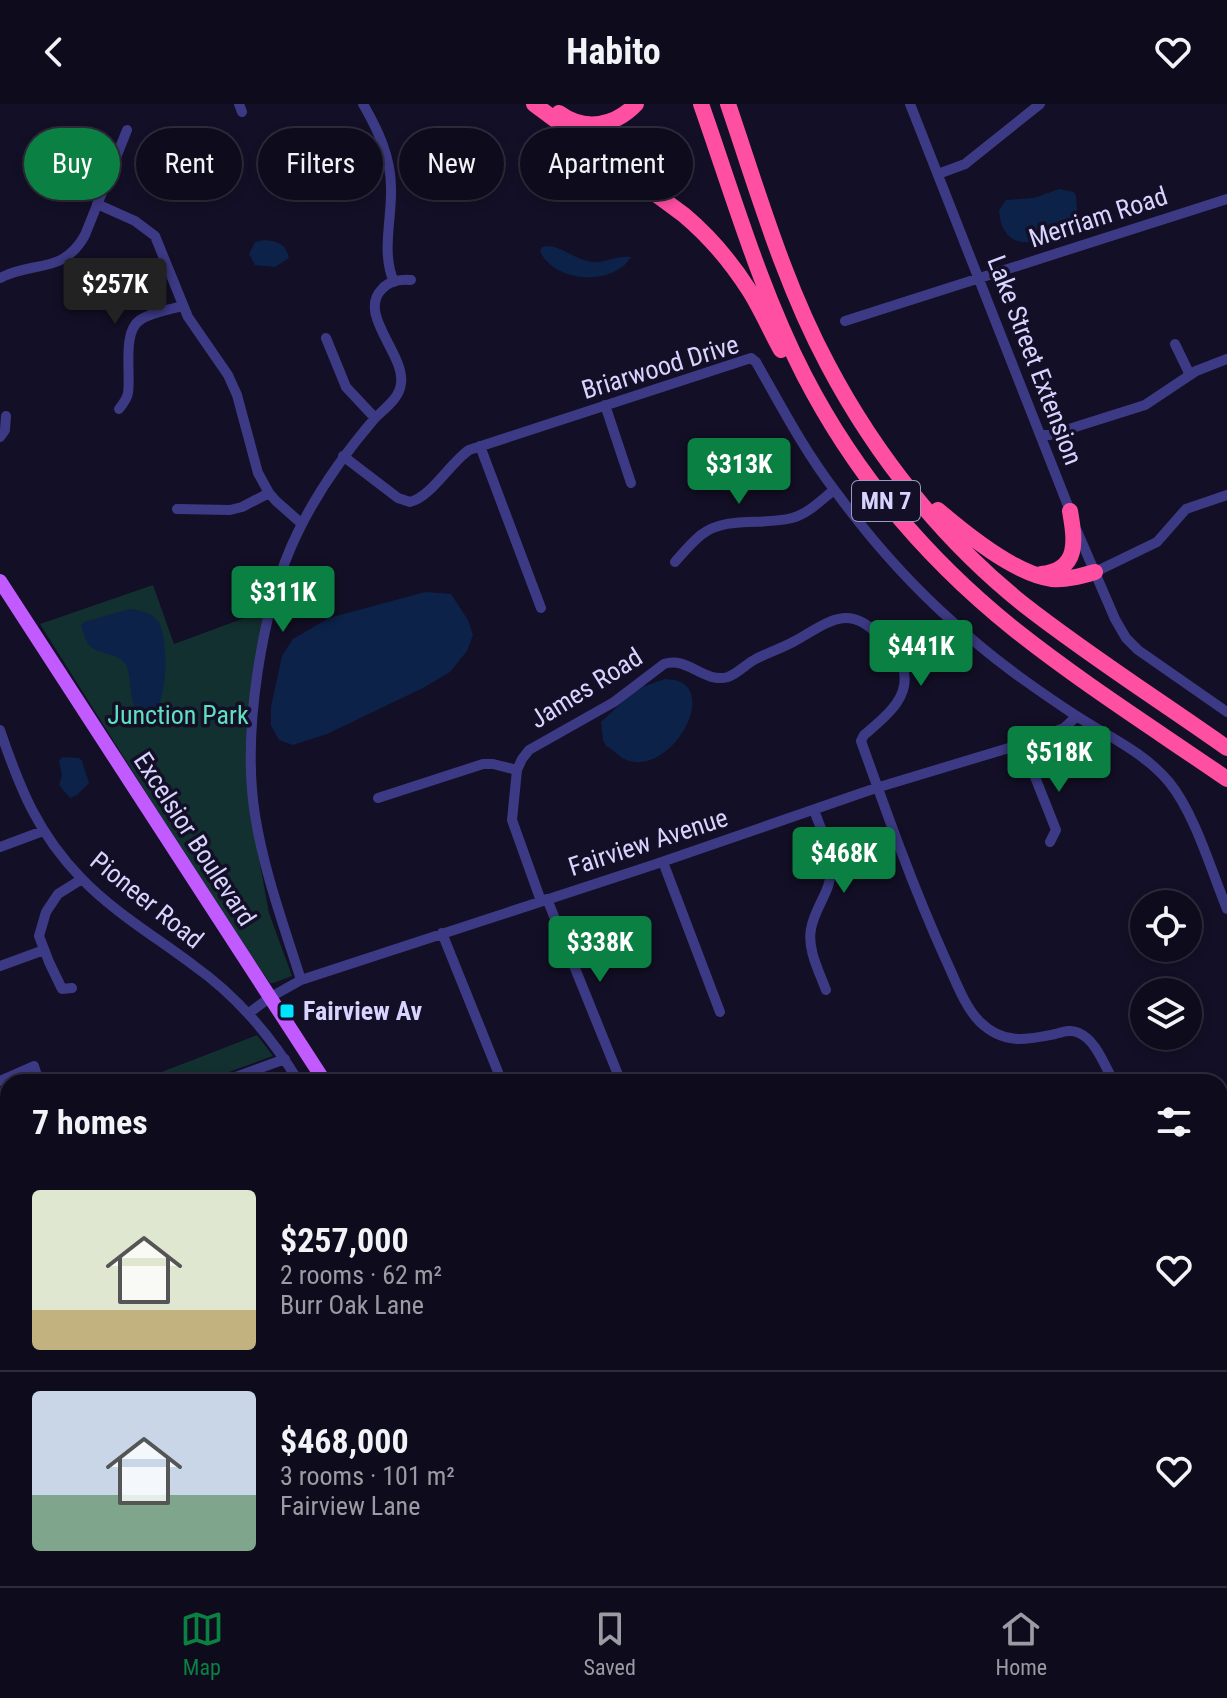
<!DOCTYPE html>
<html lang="en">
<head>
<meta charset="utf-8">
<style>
	body { margin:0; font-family:"Roboto Condensed",sans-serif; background:#171425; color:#f1f3f6; height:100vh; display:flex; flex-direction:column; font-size:30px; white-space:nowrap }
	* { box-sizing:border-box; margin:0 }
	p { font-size:26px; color:#9b9ba3 }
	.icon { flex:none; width:44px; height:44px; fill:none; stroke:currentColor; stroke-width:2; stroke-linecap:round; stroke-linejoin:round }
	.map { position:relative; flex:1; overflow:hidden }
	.details { position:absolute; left:0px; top:970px; width:1228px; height:512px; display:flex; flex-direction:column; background:#0e0b1c; border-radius:24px 24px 0 0; box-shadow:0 4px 12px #0003,0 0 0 2px #2e2b3b }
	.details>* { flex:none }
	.hud { position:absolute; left:24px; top:24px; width:800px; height:72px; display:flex; gap:16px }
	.controls { position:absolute; left:1130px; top:786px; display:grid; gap:16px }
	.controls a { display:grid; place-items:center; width:72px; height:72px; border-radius:50%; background:#0e0b1c; box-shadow:0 4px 12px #0003,0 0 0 2px #2e2b3b; font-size:40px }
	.price { position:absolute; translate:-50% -68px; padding:0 18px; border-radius:8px; background:#0b8043; color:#fff; font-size:26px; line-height:52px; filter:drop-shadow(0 2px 4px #0008) }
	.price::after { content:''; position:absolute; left:50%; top:48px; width:24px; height:18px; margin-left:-12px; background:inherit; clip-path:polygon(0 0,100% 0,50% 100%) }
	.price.selected { background:#222; color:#fff }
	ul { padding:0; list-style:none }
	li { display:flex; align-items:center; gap:24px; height:200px; padding:0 32px }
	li+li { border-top:2px solid #2e2b3b }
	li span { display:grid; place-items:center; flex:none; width:224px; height:160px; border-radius:8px; color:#555 }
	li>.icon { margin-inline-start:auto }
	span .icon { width:96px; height:96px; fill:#fffc; stroke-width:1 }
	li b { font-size:34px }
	h2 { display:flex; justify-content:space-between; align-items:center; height:96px; padding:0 32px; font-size:34px }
	.tag { padding:0 28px; border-radius:36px; background:#0e0b1c; box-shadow:0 4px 12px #0003,0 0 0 2px #2e2b3b; font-size:28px; line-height:72px }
	.tag.selected { background:#0b8043; color:#fff }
	header { display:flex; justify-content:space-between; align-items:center; height:104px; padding:0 32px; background:#0e0b1c; font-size:36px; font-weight:700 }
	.menu { display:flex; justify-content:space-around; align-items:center; height:112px; border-top:2px solid #2e2b3b; background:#0e0b1c; font-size:22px; color:#9b9ba3 }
	.menu a { display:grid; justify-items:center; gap:4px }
	.menu .selected { color:#0b8043 }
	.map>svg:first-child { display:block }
	.green { fill:#12302f }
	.water { fill:#0c2248 }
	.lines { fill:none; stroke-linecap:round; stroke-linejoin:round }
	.minor { stroke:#3d3a85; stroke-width:10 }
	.major { stroke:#c25bff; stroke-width:14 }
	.highway { stroke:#ff4fa3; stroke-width:16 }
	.poi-dot { fill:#00e5ff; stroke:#130f26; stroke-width:3 }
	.labels { text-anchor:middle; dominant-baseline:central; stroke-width:7; stroke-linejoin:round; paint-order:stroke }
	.shield { fill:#130f26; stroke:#9e99be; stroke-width:2 }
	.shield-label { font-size:24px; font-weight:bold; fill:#d9d4ff }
	.street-label { font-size:26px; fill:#d9d4ff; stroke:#130f26 }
	.park-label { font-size:26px; fill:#5fe0c0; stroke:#130f26 }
	.poi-label { font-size:26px; font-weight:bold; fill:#d9d4ff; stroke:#130f26; text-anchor:start }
</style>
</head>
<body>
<header><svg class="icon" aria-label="back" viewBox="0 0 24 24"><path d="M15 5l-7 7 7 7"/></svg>Habito<svg class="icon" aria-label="heart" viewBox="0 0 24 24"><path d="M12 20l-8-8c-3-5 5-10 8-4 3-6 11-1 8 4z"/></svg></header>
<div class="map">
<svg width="1227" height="1482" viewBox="0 0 1227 1482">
	<rect width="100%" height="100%" fill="#130f26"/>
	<path class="green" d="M153,481L174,540L266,506L261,526L246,635L253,722L269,809L292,872L273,879H270L224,813L40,520Z
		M257,931L273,952L201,978H136Z
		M0,1287L8,1288V1330L0,1325Z
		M8,1334V1393L0,1408V1341Z"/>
	<path class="water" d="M1059,85L1074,88L1076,92L1077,106C1066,125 1026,152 1007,130C1001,123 1000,115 999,106L1006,96L1034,94Z
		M265,136C279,138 286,140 289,154L275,163L255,161L249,150L255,138Z
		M549,142C564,144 576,156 592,158C603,160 616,151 631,153C629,155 625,162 622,163C599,181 552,175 540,147L542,143Z
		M425,488L451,490L468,516L473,531L467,547L450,568L423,584L327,630L293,641L279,636L271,622V603L282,552L293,535L329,514Z
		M130,505C142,507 150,508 158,517C168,530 168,590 157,602C154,605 150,607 146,609L137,607C128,591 132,576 127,563C120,547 97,552 88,540C85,535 83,527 81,521L84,518Z
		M665,575C669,576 674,575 678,577C717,591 669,672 627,656C619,654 614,645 606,642L603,636L601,618L630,591L642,583Z
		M62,653L79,654L82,657L89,679L77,691L70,694L59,681L62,671L59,657Z
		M1227,1253V1379L1220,1374V1260Z"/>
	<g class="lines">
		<path class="minor" d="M239,0L242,8
			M363,0C378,26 391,53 391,84C392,115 381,149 394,178
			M910,0L1072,412
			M938,70L965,60L1040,0
			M97,100L135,117L155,132L188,213L228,271L237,291L258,369L269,389L276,397L302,420
			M0,174C34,156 63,171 85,131L127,26
			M845,217L1227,95
			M1175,240L1190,271
			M605,301L631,379
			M119,305C123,300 127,295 128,289C131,269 122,228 140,216C152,208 169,206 182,202
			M375,314C385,304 400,294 401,279C405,250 357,210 382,185C389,177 401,175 411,176
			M1041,331H1050L1145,301L1196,267L1227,255
			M0,333L5,326L6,312
			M480,342L541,504
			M343,352L398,394L410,398C431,393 450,359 469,346L751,254L756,258C781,302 805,348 836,388C871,436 910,480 954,519C991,554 1033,583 1075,611C1107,632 1144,648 1169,678C1195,710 1211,766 1227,805
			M177,405L230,406L242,403L269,389
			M1077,427L1115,515L1126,534L1138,546L1227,608
			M675,458C683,449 691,439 701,431C726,411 763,422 792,414C808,410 821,396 834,386
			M1095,468L1157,438L1186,405L1227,391
			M0,626C20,685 38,730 82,775C115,809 156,833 193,861C237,892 271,932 299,978
			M1022,640L1056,726L1050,738
			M378,694L483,660H493L517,666
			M814,706C820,723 829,741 831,760C833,787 815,801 811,825C807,845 819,867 826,886
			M0,743L43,727
			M663,758L720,908
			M547,795L621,978
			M541,797L512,716L517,666L522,655L529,646L614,598L664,560C688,552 704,580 728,573C737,570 745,561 754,556C766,549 780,545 793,538C825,521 847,497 879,532C887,541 897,550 902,561C914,592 884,614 864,631L861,637C887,710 913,783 945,854C955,875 964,902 980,918C1004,941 1026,936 1055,930C1063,928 1071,925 1079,929C1096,936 1105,963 1114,978
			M442,829L502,978
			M0,862L44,846
			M301,876C284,822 264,768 255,711C242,630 261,504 297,430C317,388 345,349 375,314L346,283L326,234
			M72,884L62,885L49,858L39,832L46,808L58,790L82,775
			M249,909L269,894L301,876L653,761L876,684L1022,640L1064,624L1077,612
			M0,977L34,962L39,978
			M222,978L285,955
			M1220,1142L1227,1152
			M0,1166L8,1163
			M1220,1421L1227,1438
			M8,1439V1441
			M19,1474L22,1482
			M127,1474L130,1482
			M182,1474L184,1482
			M991,1474L994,1482
			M1082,1482L1109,1474"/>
		<path class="major" d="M0,477L325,978
			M1220,1216L1227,1209
			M1220,1237L1227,1230
			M513,1474L516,1482
			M532,1474L537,1482
			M621,1482L644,1474
			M665,1482L686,1474"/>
		<path class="highway" d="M534,0L684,111C709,132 731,158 749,186C761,205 770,226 781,246
			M701,0C733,91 760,185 804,271C855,370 928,456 1014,525C1082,579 1156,626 1227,675
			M728,0C758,88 784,179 828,261C876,352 943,436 1023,500C1088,551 1159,596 1227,644
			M559,9C585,28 615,22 636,0
			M938,406C966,430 1015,470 1052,475C1067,476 1081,472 1095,468
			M1041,470C1080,466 1075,436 1070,407"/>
	</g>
	<rect class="poi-dot" x="279" y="899" width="16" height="16" rx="4"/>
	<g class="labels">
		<rect class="shield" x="852" y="377" width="68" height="40" rx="6"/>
		<g class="shield-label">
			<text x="886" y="397">MN 7</text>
		</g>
		<g class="street-label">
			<text transform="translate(1098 113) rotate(-18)">Merriam Road</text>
			<text transform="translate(1035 256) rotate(69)">Lake Street Extension</text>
			<text transform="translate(660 263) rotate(-17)">Briarwood Drive</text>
			<text transform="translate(586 584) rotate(-32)">James Road</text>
			<text transform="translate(195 735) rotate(57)">Excelsior Boulevard</text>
			<text transform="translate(648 738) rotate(-18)">Fairview Avenue</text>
			<text transform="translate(147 796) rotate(39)">Pioneer Road</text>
		</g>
		<g class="park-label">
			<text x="178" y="611">Junction Park</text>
		</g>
		<g class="poi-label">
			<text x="303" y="907">Fairview Av</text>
		</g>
	</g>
</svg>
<div class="controls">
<a><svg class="icon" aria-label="locate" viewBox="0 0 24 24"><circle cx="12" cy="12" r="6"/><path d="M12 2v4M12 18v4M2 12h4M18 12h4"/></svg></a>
<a><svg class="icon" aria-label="layers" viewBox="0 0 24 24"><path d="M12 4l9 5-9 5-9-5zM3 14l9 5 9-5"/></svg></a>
</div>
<b class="price selected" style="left:115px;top:222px">$257K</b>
<b class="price" style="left:739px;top:402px">$313K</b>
<b class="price" style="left:283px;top:530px">$311K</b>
<b class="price" style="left:921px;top:584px">$441K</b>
<b class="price" style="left:1059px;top:690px">$518K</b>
<b class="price" style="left:844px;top:791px">$468K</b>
<b class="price" style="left:600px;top:880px">$338K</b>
<div class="hud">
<a class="tag selected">Buy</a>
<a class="tag">Rent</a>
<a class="tag">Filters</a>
<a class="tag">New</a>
<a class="tag">Apartment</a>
</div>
<section class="details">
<h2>7 homes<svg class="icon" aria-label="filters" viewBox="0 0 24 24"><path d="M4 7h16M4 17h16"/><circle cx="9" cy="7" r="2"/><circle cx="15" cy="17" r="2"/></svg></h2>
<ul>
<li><span style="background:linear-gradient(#dfe7d0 75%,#c2b280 0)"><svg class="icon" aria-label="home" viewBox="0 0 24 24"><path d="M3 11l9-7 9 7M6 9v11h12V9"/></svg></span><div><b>$257,000</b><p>2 rooms · 62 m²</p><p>Burr Oak Lane</p></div><svg class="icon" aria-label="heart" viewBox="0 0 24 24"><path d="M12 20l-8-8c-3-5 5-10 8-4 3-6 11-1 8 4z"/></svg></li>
<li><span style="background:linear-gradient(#c9d6e8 65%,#7fa58c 0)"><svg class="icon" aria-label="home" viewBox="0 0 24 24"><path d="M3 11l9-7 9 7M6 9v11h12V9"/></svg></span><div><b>$468,000</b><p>3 rooms · 101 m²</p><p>Fairview Lane</p></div><svg class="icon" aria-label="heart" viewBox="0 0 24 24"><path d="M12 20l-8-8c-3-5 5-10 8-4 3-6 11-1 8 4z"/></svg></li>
</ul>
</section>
</div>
<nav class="menu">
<a class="selected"><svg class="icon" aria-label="map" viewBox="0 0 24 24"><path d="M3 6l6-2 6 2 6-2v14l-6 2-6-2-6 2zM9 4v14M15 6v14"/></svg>Map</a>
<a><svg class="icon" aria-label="saved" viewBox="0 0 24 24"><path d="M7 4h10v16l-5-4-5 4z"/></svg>Saved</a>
<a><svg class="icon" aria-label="home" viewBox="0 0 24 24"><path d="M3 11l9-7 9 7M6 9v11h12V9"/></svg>Home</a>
</nav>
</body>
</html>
